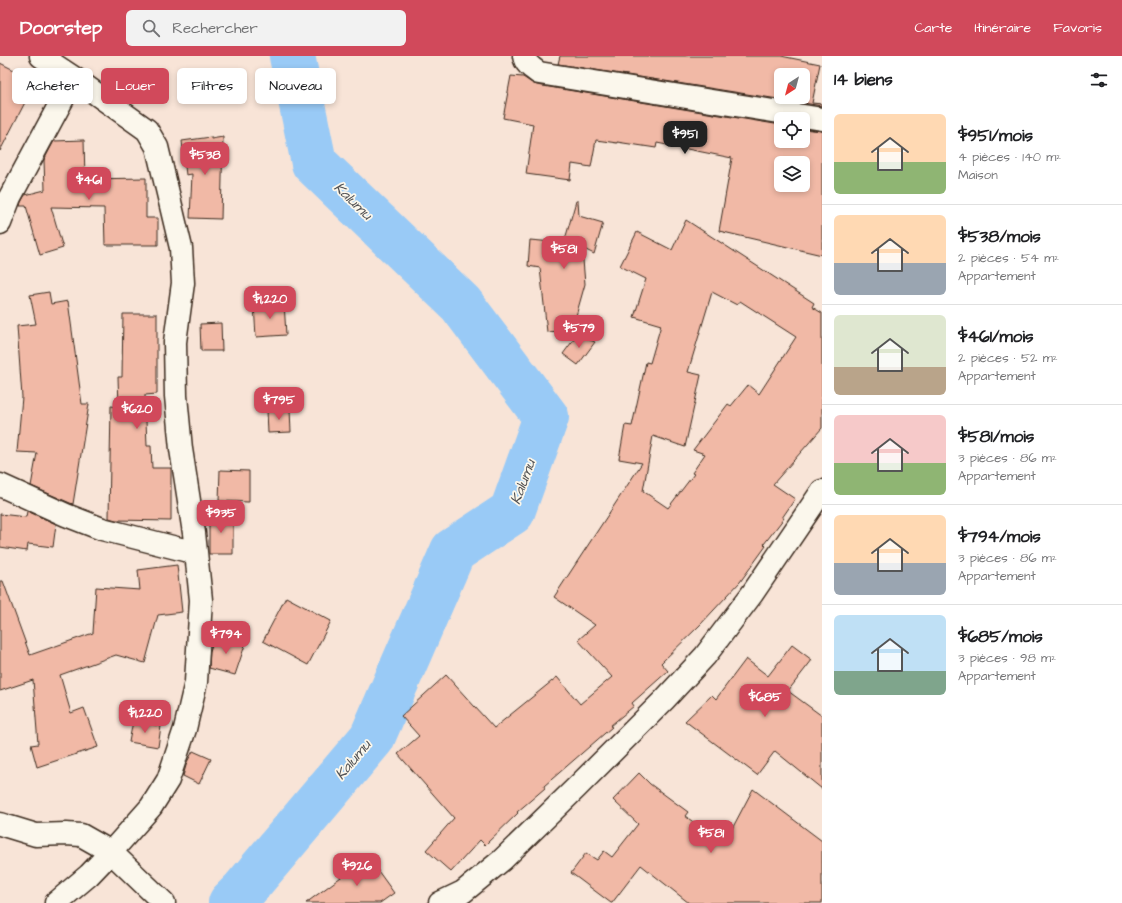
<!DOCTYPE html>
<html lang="fr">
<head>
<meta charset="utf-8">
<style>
	body { margin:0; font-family:"Architects Daughter",sans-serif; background:#f2f2f2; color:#202124; height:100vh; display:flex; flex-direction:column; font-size:15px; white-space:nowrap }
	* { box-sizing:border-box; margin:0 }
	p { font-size:13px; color:#757577 }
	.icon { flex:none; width:22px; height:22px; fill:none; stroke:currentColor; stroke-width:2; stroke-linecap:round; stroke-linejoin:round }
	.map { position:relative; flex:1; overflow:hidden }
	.side { display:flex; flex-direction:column; background:#fff; width:300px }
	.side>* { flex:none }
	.guide { position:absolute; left:12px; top:12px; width:380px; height:36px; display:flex; gap:8px }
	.needle { width:26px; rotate:216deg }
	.buttons { position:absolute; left:774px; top:12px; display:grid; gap:8px }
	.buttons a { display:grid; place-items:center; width:36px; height:36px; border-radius:6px; background:#fff; box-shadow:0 2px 6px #0003; font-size:20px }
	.price { position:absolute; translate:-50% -34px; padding:0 9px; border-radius:8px; background:#d1495b; color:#fff; font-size:13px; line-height:26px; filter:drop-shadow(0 1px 2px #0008) }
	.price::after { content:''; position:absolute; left:50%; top:24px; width:12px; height:9px; margin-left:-6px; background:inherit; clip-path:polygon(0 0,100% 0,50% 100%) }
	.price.active { background:#222; color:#fff }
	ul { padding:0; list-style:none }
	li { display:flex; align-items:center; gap:12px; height:100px; padding:0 12px }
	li+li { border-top:1px solid #e0e0e0 }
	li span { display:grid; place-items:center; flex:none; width:112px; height:80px; border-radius:6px; color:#555 }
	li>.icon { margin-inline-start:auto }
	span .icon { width:48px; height:48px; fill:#fffc; stroke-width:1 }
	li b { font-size:17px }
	h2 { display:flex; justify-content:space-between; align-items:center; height:48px; padding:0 12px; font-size:17px }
	.pill { padding:0 14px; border-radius:6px; background:#fff; box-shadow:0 2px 6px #0003; font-size:14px; line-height:36px }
	.pill.active { background:#d1495b; color:#fff }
	header { display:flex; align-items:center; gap:24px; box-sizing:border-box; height:56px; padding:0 20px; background:#d1495b; color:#fff }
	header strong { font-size:19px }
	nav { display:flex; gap:22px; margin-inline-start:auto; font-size:14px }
	.search { width:280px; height:36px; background:#f2f2f2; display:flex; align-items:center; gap:10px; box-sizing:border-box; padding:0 14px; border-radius:6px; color:#757577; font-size:15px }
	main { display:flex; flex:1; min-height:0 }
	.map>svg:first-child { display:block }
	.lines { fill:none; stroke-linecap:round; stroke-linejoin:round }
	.river { stroke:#99caf6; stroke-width:46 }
	.building { fill:#f1b9a6; stroke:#3b2a1e; fill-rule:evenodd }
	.minor-casing { stroke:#3b2a1e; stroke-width:25 }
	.highway-casing { stroke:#3b2a1e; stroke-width:25 }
	.minor { stroke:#fbf7ec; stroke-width:22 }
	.highway { stroke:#fbf7ec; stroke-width:22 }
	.labels { text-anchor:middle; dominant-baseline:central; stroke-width:3.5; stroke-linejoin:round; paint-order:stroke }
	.water-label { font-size:15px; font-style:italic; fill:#525254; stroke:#fbf7ec }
</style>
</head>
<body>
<header>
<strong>Doorstep</strong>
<div class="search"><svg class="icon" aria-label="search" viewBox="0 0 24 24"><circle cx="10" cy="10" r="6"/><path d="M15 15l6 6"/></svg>Rechercher</div>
<nav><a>Carte</a><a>Itinéraire</a><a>Favoris</a></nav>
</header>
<main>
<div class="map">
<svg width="822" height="847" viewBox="0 0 822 847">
	<rect width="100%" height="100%" fill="#f8e4d7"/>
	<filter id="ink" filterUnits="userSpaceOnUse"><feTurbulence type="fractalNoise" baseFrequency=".025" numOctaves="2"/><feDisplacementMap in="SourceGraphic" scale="8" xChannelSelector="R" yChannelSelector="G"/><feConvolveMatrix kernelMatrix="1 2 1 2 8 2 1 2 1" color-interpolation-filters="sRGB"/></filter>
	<g filter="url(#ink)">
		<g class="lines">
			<path class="river" d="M231,847L243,835L372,682L453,495L512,456L546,361L461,248L314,107L292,0"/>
		</g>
		<path class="building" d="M560,0H781L820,8L812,47L822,48V50L558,8ZM781,19H803V41H781Z
			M0,7L36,25L0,95Z
			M511,20L523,21L532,27L537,29L781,69V85H803V73L822,75V199L719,175L732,102L657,87L656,92L617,86V87L596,84L591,111L572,108L570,124L526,118L533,68L503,62ZM781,107H803V129H781Z
			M211,81V83L223,81L221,163L190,162L192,118L186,119L182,85Z
			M84,84L85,123L146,122V162H158V189H105L104,152L51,151L63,192L40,199L26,150H20L21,146L25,139L45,134L44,104L54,85Z
			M576,145H578L579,160L603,167L594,198L582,192L585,228L572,274L547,276L540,212L528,210L530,184L564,187Z
			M686,164L814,247L812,251L822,257V372L773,428L795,443L782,462H784L764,488L766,490L740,526L700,569L661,607L668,615L632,647L634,650L610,670L612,671L544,730L545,732L517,756L518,757L485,789L480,784L451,816L426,794L454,762L398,698L419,680L401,660L446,619L494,672L557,621L580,648L612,621L578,584L595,569L554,541L642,407L619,403L625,369L632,370L646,306L650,307L661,269L634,261L646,223L620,210L637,176L672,194ZM712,236L737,249L740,245L796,281L759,338L748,329L731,350L728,348L693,394L705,398L692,417L694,418L668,452L643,435L653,380L685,391L701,319L688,316Z
			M49,236L51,248L68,245L82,348H89L73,448L70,447L31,430L37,397L17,396L22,341L17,270L36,268L30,239Z
			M284,246L286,279L256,281L254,248Z
			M123,258H157V338L145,339L147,390H151L152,412H171V465L116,464L109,462L111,350L119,351L118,321H122Z
			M221,267L222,295H201L200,268Z
			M577,279L595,286L578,309L563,298Z
			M290,353L291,376L268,377L267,354Z
			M220,414L249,415V446L219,445Z
			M27,455L56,468L53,491L28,488L27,495L0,491V458L26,461Z
			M209,458H233V498H209Z
			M177,509L182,556L158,559L145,607L116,599L60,619L71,657L84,652L98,691L37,711L31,689L38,688L33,624L0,635V525H3L30,599L93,577L96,531L140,534L138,514Z
			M286,541L331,565L308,609L263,585Z
			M215,580L245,589L235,619L209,612L210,595Z
			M792,589L812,604L788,635L822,660V733L775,695L757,719L685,665L712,639L716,643L746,603L768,620Z
			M133,665L161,670L158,691L129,686Z
			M193,695L211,703L199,728L183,720L187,706Z
			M639,717L650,728L688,756L685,760L724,788L753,733L822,785V847H689L641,809L612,847H611L571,817L586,797L597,804L604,795L612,801L638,768L613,744Z
			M368,801L394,837L380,847H306Z"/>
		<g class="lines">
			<g class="minor-casing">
				<path id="minor" d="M41,0L74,22L147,74L157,91L181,192L183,227L175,286L176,340L181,393L194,477L201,544L196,626L185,673L168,724L151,751L111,796L89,819L56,847
					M524,0C525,8 532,12 539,17L822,63
					M0,167L10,141L74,22
					M0,429L66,459L102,473L196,497
					M0,768L36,779L66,778L81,779L111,796L164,847"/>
			</g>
			<g class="highway-casing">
				<path id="highway" d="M440,847L463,836L502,804L576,732L664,644L705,600L752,538L822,435"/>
			</g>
			<use href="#minor" class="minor"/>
			<use href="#highway" class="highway"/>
		</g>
	</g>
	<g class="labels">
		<g class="water-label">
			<text transform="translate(353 145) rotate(44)">Kalumu</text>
			<text transform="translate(523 426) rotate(-70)">Kalumu</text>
			<text transform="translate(353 704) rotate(-50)">Kalumu</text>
		</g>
	</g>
</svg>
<div class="buttons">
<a><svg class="needle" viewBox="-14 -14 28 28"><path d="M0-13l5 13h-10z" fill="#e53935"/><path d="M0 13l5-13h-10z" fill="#757577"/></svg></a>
<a><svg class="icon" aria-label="locate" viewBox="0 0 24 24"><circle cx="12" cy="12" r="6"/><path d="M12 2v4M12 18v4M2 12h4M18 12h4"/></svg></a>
<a><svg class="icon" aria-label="layers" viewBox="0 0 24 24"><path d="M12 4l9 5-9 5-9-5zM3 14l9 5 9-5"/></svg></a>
</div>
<b class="price active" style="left:685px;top:99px">$951</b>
<b class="price" style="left:205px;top:120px">$538</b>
<b class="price" style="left:89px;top:145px">$461</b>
<b class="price" style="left:564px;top:214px">$581</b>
<b class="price" style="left:270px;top:264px">$1,220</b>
<b class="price" style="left:579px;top:293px">$579</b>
<b class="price" style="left:279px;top:365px">$795</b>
<b class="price" style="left:137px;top:374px">$620</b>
<b class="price" style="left:221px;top:478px">$935</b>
<b class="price" style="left:226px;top:599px">$794</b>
<b class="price" style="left:765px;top:662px">$685</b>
<b class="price" style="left:145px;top:678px">$1,220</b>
<b class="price" style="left:711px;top:798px">$581</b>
<b class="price" style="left:357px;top:831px">$926</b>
<div class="guide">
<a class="pill">Acheter</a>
<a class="pill active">Louer</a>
<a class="pill">Filtres</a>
<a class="pill">Nouveau</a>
</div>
</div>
<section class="side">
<h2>14 biens<svg class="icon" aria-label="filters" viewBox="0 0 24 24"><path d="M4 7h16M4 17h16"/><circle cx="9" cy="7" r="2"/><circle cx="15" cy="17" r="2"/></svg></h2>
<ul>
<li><span style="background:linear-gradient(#ffd9b3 60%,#8fb573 0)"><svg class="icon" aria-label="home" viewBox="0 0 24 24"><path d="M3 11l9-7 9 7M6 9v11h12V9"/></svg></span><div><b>$951/mois</b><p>4 pièces · 140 m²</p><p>Maison</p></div></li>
<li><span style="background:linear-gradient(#ffd9b3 60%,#9aa5b1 0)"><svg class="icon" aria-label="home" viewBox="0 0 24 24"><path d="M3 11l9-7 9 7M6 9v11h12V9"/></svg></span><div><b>$538/mois</b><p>2 pièces · 54 m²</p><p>Appartement</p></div></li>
<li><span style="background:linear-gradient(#dfe7d0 65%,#b9a48a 0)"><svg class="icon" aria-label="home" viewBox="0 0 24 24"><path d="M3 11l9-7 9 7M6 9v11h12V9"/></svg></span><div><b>$461/mois</b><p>2 pièces · 52 m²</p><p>Appartement</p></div></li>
<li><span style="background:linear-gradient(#f6c9c9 60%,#8fb573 0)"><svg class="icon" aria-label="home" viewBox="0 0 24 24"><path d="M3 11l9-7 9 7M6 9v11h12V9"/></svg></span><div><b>$581/mois</b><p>3 pièces · 86 m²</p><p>Appartement</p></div></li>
<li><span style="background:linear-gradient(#ffd9b3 60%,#9aa5b1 0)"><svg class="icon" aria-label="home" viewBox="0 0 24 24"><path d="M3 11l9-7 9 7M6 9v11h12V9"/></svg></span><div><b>$794/mois</b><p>3 pièces · 86 m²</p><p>Appartement</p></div></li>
<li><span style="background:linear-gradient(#bfe0f5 70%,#7fa58c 0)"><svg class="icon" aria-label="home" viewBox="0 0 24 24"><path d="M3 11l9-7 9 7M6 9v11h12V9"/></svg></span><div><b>$685/mois</b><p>3 pièces · 98 m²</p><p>Appartement</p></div></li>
</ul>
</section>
</main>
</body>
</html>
